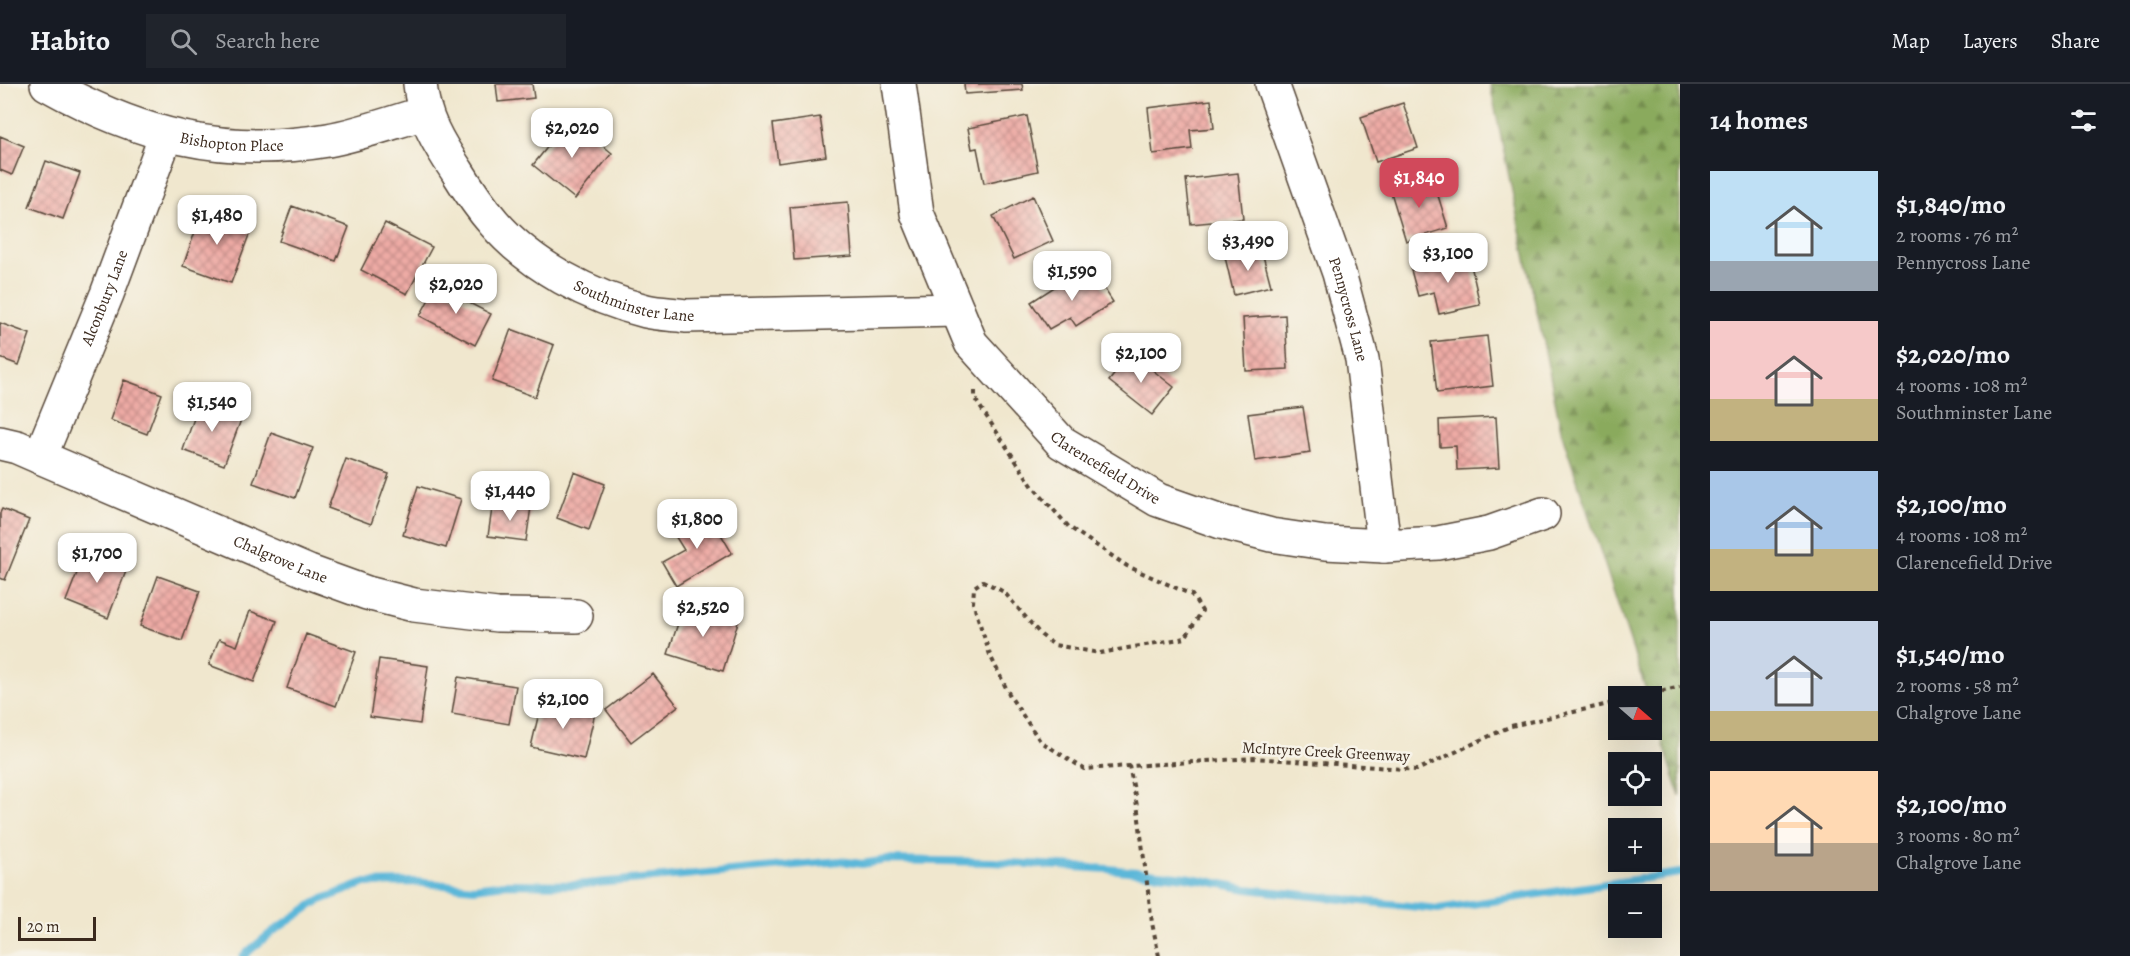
<!DOCTYPE html>
<html lang="en">
<head>
<meta charset="utf-8">
<style>
	body { margin:0; font-family:Alegreya,serif; background:#20242c; color:#f1f3f6; height:100vh; display:flex; flex-direction:column; font-size:22px; white-space:nowrap }
	* { box-sizing:border-box; margin:0 }
	p { font-size:20px; color:#9ea1a6 }
	.icon { flex:none; width:33px; height:33px; fill:none; stroke:currentColor; stroke-width:2; stroke-linecap:round; stroke-linejoin:round }
	.map { position:relative; flex:1; overflow:hidden }
	.details { display:flex; flex-direction:column; background:#171b24; width:450px }
	.details>* { flex:none }
	.needle { width:39px; rotate:110deg }
	.buttons { position:absolute; left:1608px; top:602px; display:grid; gap:12px }
	.buttons a { display:grid; place-items:center; width:54px; height:54px; border-radius:0px; background:#171b24; box-shadow:0 6px 24px #0002; font-size:30px }
	.scale { position:absolute; left:18px; bottom:15px; width:78px; box-sizing:border-box; padding-left:6px; border:3px solid #3b2a1e; border-top:0; font-size:16px; line-height:21px; white-space:nowrap; color:#3b2a1e; -webkit-text-stroke:4px #f7f3e8; paint-order:stroke }
	.price { position:absolute; translate:-50% -51px; padding:0 14px; border-radius:12px; background:#fff; color:#222; font-size:20px; line-height:39px; filter:drop-shadow(0 2px 3px #0008) }
	.price::after { content:''; position:absolute; left:50%; top:36px; width:18px; height:14px; margin-left:-9px; background:inherit; clip-path:polygon(0 0,100% 0,50% 100%) }
	.price.current { background:#d1495b; color:#fff }
	ul { padding:0; list-style:none }
	li { display:flex; align-items:center; gap:18px; height:150px; padding:0 30px }
	li span { display:grid; place-items:center; flex:none; width:168px; height:120px; border-radius:0px; color:#555 }
	li>.icon { margin-inline-start:auto }
	span .icon { width:72px; height:72px; fill:#fffc; stroke-width:1 }
	li b { font-size:26px }
	h2 { display:flex; justify-content:space-between; align-items:center; height:72px; padding:0 30px; font-size:26px }
	header { display:flex; align-items:center; gap:36px; box-sizing:border-box; height:84px; padding:0 30px; background:#171b24; border-bottom:2px solid #363941 }
	header strong { font-size:28px }
	nav { display:flex; gap:33px; margin-inline-start:auto; font-size:21px }
	.search { width:420px; height:54px; background:#20242c; display:flex; align-items:center; gap:15px; box-sizing:border-box; padding:0 21px; border-radius:0px; color:#9ea1a6; font-size:22px }
	main { display:flex; flex:1; min-height:0 }
	.map>svg:first-child { display:block }
	.forest { fill:url(#forest-firs); stroke:#626a3e; stroke-width:1.5 }
	.lines { fill:none; stroke-linecap:round; stroke-linejoin:round }
	.stream { stroke:#5bb7d9; stroke-width:8 }
	.building { fill:url(#building-cross-hatch) }
	.minor-casing { stroke:#564638; stroke-width:36 }
	.path { stroke:#564638; stroke-width:4; stroke-dasharray:4.5 4.5; stroke-linecap:butt }
	.minor { stroke:#fff; stroke-width:33 }
	.labels { text-anchor:middle; dominant-baseline:central; stroke-width:5; stroke-linejoin:round; paint-order:stroke }
	.street-label { font-size:16px; fill:#3b2a1e; stroke:#f7f3e8 }
</style>
</head>
<body>
<header>
<strong>Habito</strong>
<div class="search"><svg class="icon" aria-label="search" viewBox="0 0 24 24"><circle cx="10" cy="10" r="6"/><path d="M15 15l6 6"/></svg>Search here</div>
<nav><a>Map</a><a>Layers</a><a>Share</a></nav>
</header>
<main>
<div class="map">
<svg width="1680" height="872" viewBox="0 0 1680 872">
	<defs>
		<pattern id="forest-firs" width="22" height="20" patternUnits="userSpaceOnUse" patternTransform="scale(1.5)"><rect width="22" height="20" fill="#8aaa5d"/><path d="M5 1l3.5 6h-7zM16 11l3.5 6h-7z" fill="#728b4c"/></pattern>
		<pattern id="building-cross-hatch" width="8" height="8" patternUnits="userSpaceOnUse" patternTransform="scale(1.5)"><rect width="8" height="8" fill="#eeaba5"/><path d="M0 0l8 8M0 8l8-8" fill="none" stroke="#c28b86"/></pattern>
	</defs>
	<rect width="100%" height="100%" fill="#f7f3e8"/>
	<filter id="ink" filterUnits="userSpaceOnUse"><feTurbulence type="fractalNoise" baseFrequency=".0167" numOctaves="2"/><feDisplacementMap in="SourceGraphic" scale="12" xChannelSelector="R" yChannelSelector="G"/><feConvolveMatrix kernelMatrix="1 2 1 2 8 2 1 2 1" color-interpolation-filters="sRGB"/></filter>
	<filter id="wash" filterUnits="userSpaceOnUse"><feTurbulence type="fractalNoise" baseFrequency=".008" numOctaves="4" result="noise"/><feDisplacementMap in="SourceGraphic" scale="24" xChannelSelector="R" yChannelSelector="G"/><feGaussianBlur stdDeviation="1.35" result="paint"/><feColorMatrix in="noise" values="0 0 0 0 0 0 0 0 0 0 0 0 0 0 0 0 0 1.4 0 .05"/><feComposite in="paint" operator="in"/></filter>
	<g filter="url(#wash)">
		<rect width="100%" height="100%" fill="#f0e7ce"/>
		<path class="forest" d="M1490,0H1680V712L1652,624V612H1648L1562,350Z"/>
		<g class="lines">
			<path class="stream" d="M243,872L272,848L318,817L365,799L415,798L474,804L505,800L575,801L840,777L862,780L886,776L993,778L1108,785L1186,793L1247,805L1438,825L1680,789"/>
		</g>
		<g id="blocks">
			<path class="building" d="M496,0H532L534,14L498,18Z
				M964,0H1022L1023,6L965,10Z
				M1211,16L1214,44L1190,46L1192,65L1153,70L1148,24Z
				M1403,19L1418,64L1376,78L1361,33Z
				M1027,32L1038,87L984,99L977,64L972,65L968,44Z
				M820,33L826,72L778,79L773,40Z
				M570,35L612,69L575,115L533,81Z
				M0,52L24,62L12,91L0,86Z
				M46,77L80,89L63,135L29,123Z
				M1238,89L1243,135L1191,140L1186,95Z
				M1432,92L1448,144L1406,157L1390,105Z
				M1033,112L1053,157L1014,175L993,132Z
				M848,118L852,172L794,176L790,123Z
				M292,122L349,143L336,177L279,157Z
				M203,125L252,143L231,199L183,182Z
				M385,139L432,163L407,210L361,186Z
				M1261,164L1271,202L1234,211L1225,173Z
				M1469,172L1480,221L1439,230L1434,208L1418,212L1411,186Z
				M1073,191L1080,203L1096,192L1113,218L1076,242L1070,233L1049,245L1031,218Z
				M436,202L491,230L475,261L420,232Z
				M1285,231L1288,285L1246,287L1243,234Z
				M0,239L30,250L19,281L0,274Z
				M511,245L554,261L535,313L492,297Z
				M1487,252L1493,302L1437,309L1431,258Z
				M1131,269L1174,303L1152,331L1109,297Z
				M124,296L162,310L147,350L110,336Z
				M200,317L242,333L224,381L183,366Z
				M1303,323L1310,369L1255,377L1248,330Z
				M1496,333L1499,384L1457,386L1456,362L1440,363L1439,336Z
				M271,349L313,364L295,414L253,399Z
				M346,375L389,390L371,440L328,424Z
				M574,388L605,400L589,446L557,434Z
				M418,402L461,415L446,464L403,451Z
				M493,418L531,423L526,457L488,452Z
				M2,425L29,436L5,496L0,494V429Z
				M709,430L732,469L676,502L662,478L684,466L674,450Z
				M86,466L128,482L108,534L66,517Z
				M158,492L200,507L182,557L140,542Z
				M684,521L738,538L723,587L668,570Z
				M250,527L277,537L254,598L209,581L219,555L237,562Z
				M306,550L356,568L336,622L287,604Z
				M379,575L428,582L420,640L370,633Z
				M653,590L678,622L631,658L606,626Z
				M458,593L516,602L509,640L452,630Z
				M542,616L595,629L584,675L531,663Z"/>
		</g>
	</g>
	<g filter="url(#ink)">
		<use href="#blocks" fill-opacity="0" stroke="#564638" stroke-width="1.5"/>
		<g class="lines">
			<g class="minor-casing">
				<g id="minor">
					<path id="s1" d="M47,0C138,51 224,74 328,56C361,50 393,38 425,29"/>
					<path id="s2" d="M420,0C423,34 438,59 457,87C468,105 480,123 494,139C531,182 590,213 646,227C659,230 673,230 686,232L957,226"/>
					<path id="s3" d="M899,0L917,129L971,259L1061,358L1158,416L1221,438L1271,451L1325,459L1384,462L1438,459L1489,449L1543,430"/>
					<path id="s4" d="M1272,0L1339,189L1362,275L1384,462"/>
					<path id="s5" d="M0,359L17,363L40,373L309,488L367,509L414,521L497,531L576,532"/>
					<path id="s6" d="M40,373L107,210L166,51"/>
				</g>
			</g>
			<path class="path" d="M975,307V315L1033,403L1069,443L1127,482L1192,511L1202,527L1185,554L1100,569L1054,561L1041,551L1004,508L983,497L974,503L973,519L990,571L1010,612L1040,657L1084,685L1254,674L1417,686L1511,642L1618,618
				M1644,612L1680,603
				M1129,681L1138,727L1152,839L1159,872"/>
			<use href="#minor" class="minor"/>
		</g>
	</g>
	<g class="labels">
		<g class="street-label">
			<text stroke="none"><textPath href="#s1" startOffset="196">Bishopton Place</textPath></text>
			<text stroke="none"><textPath href="#s6" startOffset="172">Alconbury Lane</textPath></text>
			<text stroke="none"><textPath href="#s2" startOffset="324">Southminster Lane</textPath></text>
			<text stroke="none"><textPath href="#s4" startOffset="238">Pennycross Lane</textPath></text>
			<text stroke="none"><textPath href="#s3" startOffset="456">Clarencefield Drive</textPath></text>
			<text stroke="none"><textPath href="#s5" startOffset="304">Chalgrove Lane</textPath></text>
			<text transform="translate(1326 668) rotate(3)">McIntyre Creek Greenway</text>
		</g>
	</g>
</svg>
<div class="buttons">
<a><svg class="needle" viewBox="-14 -14 28 28"><path d="M0-13l5 13h-10z" fill="#e53935"/><path d="M0 13l5-13h-10z" fill="#9ea1a6"/></svg></a>
<a><svg class="icon" aria-label="locate" viewBox="0 0 24 24"><circle cx="12" cy="12" r="6"/><path d="M12 2v4M12 18v4M2 12h4M18 12h4"/></svg></a>
<a>+</a>
<a>−</a>
</div>
<div class="scale">20 m</div>
<b class="price" style="left:572px;top:75px">$2,020</b>
<b class="price current" style="left:1419px;top:125px">$1,840</b>
<b class="price" style="left:217px;top:162px">$1,480</b>
<b class="price" style="left:1248px;top:188px">$3,490</b>
<b class="price" style="left:1448px;top:200px">$3,100</b>
<b class="price" style="left:1072px;top:218px">$1,590</b>
<b class="price" style="left:456px;top:231px">$2,020</b>
<b class="price" style="left:1141px;top:300px">$2,100</b>
<b class="price" style="left:212px;top:349px">$1,540</b>
<b class="price" style="left:510px;top:438px">$1,440</b>
<b class="price" style="left:697px;top:466px">$1,800</b>
<b class="price" style="left:97px;top:500px">$1,700</b>
<b class="price" style="left:703px;top:554px">$2,520</b>
<b class="price" style="left:563px;top:646px">$2,100</b>
</div>
<section class="details">
<h2>14 homes<svg class="icon" aria-label="filters" viewBox="0 0 24 24"><path d="M4 7h16M4 17h16"/><circle cx="9" cy="7" r="2"/><circle cx="15" cy="17" r="2"/></svg></h2>
<ul>
<li><span style="background:linear-gradient(#bfe0f5 75%,#9aa5b1 0)"><svg class="icon" aria-label="home" viewBox="0 0 24 24"><path d="M3 11l9-7 9 7M6 9v11h12V9"/></svg></span><div><b>$1,840/mo</b><p>2 rooms · 76 m²</p><p>Pennycross Lane</p></div></li>
<li><span style="background:linear-gradient(#f6c9c9 65%,#c2b280 0)"><svg class="icon" aria-label="home" viewBox="0 0 24 24"><path d="M3 11l9-7 9 7M6 9v11h12V9"/></svg></span><div><b>$2,020/mo</b><p>4 rooms · 108 m²</p><p>Southminster Lane</p></div></li>
<li><span style="background:linear-gradient(#a9c7e8 65%,#c2b280 0)"><svg class="icon" aria-label="home" viewBox="0 0 24 24"><path d="M3 11l9-7 9 7M6 9v11h12V9"/></svg></span><div><b>$2,100/mo</b><p>4 rooms · 108 m²</p><p>Clarencefield Drive</p></div></li>
<li><span style="background:linear-gradient(#c9d6e8 75%,#c2b280 0)"><svg class="icon" aria-label="home" viewBox="0 0 24 24"><path d="M3 11l9-7 9 7M6 9v11h12V9"/></svg></span><div><b>$1,540/mo</b><p>2 rooms · 58 m²</p><p>Chalgrove Lane</p></div></li>
<li><span style="background:linear-gradient(#ffd9b3 60%,#b9a48a 0)"><svg class="icon" aria-label="home" viewBox="0 0 24 24"><path d="M3 11l9-7 9 7M6 9v11h12V9"/></svg></span><div><b>$2,100/mo</b><p>3 rooms · 80 m²</p><p>Chalgrove Lane</p></div></li>
</ul>
</section>
</main>
</body>
</html>
